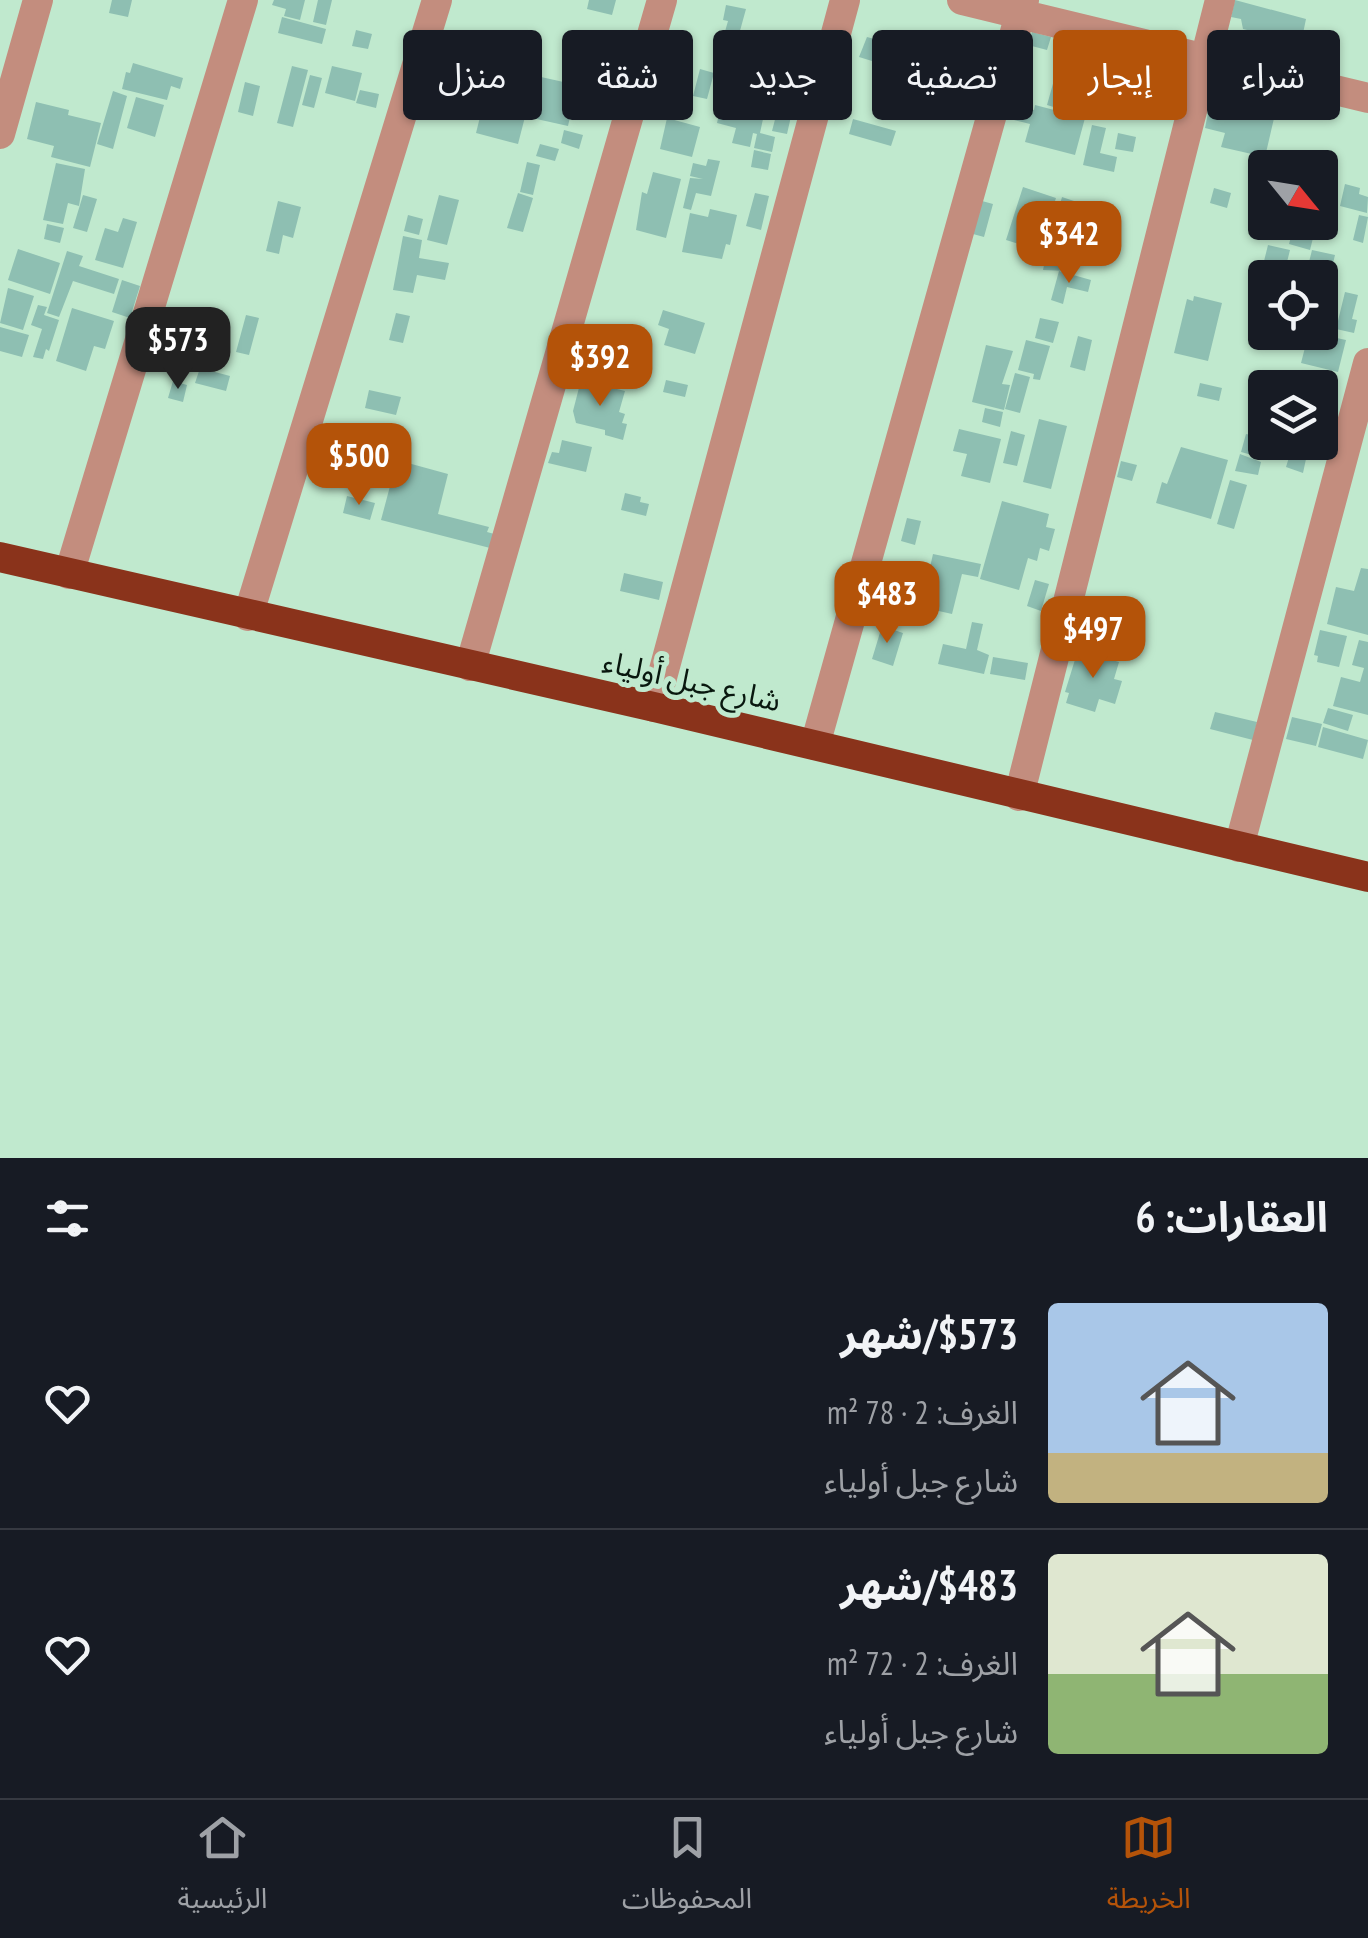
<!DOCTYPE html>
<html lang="ar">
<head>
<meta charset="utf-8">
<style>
	body { margin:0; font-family:"PT Sans Narrow","Noto Sans Arabic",sans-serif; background:#20242c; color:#f1f3f6; direction:rtl; height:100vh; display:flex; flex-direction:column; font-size:38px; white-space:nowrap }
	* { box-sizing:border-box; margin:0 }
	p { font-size:32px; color:#9ea1a6 }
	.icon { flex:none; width:55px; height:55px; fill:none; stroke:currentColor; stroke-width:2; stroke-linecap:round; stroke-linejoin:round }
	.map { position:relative; height:1158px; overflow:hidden; direction:ltr }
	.panel { display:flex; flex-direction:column; background:#171b24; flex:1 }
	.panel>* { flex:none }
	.guide { position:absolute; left:30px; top:30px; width:1310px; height:90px; direction:rtl; display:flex; gap:20px }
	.needle { width:65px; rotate:120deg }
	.tools { position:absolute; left:1248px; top:150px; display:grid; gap:20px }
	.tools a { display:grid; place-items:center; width:90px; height:90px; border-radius:10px; background:#171b24; box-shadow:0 2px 8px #0004; font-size:50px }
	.price { position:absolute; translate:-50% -85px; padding:0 22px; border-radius:20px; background:#b45309; color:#fff; font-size:32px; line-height:65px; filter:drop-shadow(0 2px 5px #0008) }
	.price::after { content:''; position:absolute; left:50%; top:60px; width:30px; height:22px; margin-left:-15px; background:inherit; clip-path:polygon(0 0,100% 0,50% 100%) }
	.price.active { background:#222; color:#fff }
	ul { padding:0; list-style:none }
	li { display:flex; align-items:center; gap:30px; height:250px; padding:0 40px }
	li+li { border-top:2px solid #363941 }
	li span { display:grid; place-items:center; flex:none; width:280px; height:200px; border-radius:10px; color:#555 }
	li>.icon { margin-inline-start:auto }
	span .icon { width:120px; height:120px; fill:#fffc; stroke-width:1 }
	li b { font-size:42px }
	h2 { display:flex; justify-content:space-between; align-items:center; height:120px; padding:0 40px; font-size:42px }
	.tag { padding:0 35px; border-radius:10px; background:#171b24; box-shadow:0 2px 8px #0004; font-size:35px; line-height:90px }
	.tag.active { background:#b45309; color:#fff }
	.tab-bar { display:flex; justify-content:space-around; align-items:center; height:140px; border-top:2px solid #363941; background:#171b24; font-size:28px; color:#9ea1a6 }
	.tab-bar a { display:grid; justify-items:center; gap:5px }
	.tab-bar .active { color:#b45309 }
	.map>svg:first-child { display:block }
	.building { fill:#8ebfb2 }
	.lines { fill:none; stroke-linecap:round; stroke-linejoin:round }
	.minor { stroke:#c38d7e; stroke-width:30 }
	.highway { stroke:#8a331b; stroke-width:30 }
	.labels { text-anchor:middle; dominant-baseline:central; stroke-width:10; stroke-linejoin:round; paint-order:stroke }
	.street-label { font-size:30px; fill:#08170e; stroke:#c0e9ce }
</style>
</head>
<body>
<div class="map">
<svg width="1368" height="1158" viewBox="0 0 1368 1158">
	<rect width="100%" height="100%" fill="#c0e9ce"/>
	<path class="building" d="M112,0H132L128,17L109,13Z
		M274,0H305L300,20L284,16L286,9L272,5Z
		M318,0H332L326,25L313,22Z
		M589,0H616L612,15L587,9Z
		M1235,0L1306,19L1300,48L1246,35L1247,30L1243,29L1241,19L1231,17Z
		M726,5L746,9L738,38L724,35L728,21L723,20Z
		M282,17L326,29L322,44L278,33Z
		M356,30L372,34L368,49L352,46Z
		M884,30L908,38L899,64L875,57Z
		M912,31L924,35L909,84L897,80Z
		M1032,32L1051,37L1047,50L1028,45Z
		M867,37L878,40L872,61L859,57Z
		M1073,40L1111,50L1103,81L1087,76L1091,63L1069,57Z
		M743,48L769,54L755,107L729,101Z
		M464,57L486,63L483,75L489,76L485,93L457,87Z
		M133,63L183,78L180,89L171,86L167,100L122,89L126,72L130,73Z
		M292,66L308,70L293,127L277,123Z
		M332,66L362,73L355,101L325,93Z
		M700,69L714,73L707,99L693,96Z
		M310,75L322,78L314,108L302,105Z
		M1215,75L1241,82L1237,97L1211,89Z
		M541,77L577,85L568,126L532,118Z
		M507,80L532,87L527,108L502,101Z
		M1054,80L1077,86L1070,112L1047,105Z
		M1087,80L1103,84L1095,116L1079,112Z
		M245,82L260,86L253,116L238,112Z
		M580,85L614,95L608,119L572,114Z
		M360,90L379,94L376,108L356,103Z
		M113,91L127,96L113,149L97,144Z
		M1245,92L1264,96L1260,110L1275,114L1265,157L1221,147L1225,133L1205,128L1208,113L1229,118L1233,103L1241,105Z
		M136,97L164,105L155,137L127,128Z
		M722,100L745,106L743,114L763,119L760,133L775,137L772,152L754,148L757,134L753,133L750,147L732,143L736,128L717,123Z
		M484,101L526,113L518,144L476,133Z
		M36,102L69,110L68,115L101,123L90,167L51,157L54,146L27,139Z
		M1035,105L1085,118L1075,155L1025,142L1030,124L1014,120L1018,106L1034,110Z
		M778,108L792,112L787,134L772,131Z
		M667,118L700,127L692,157L660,149Z
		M853,119L896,131L891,146L849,134Z
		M1092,125L1106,128L1100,153L1117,157L1114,172L1083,165Z
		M564,130L583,135L579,149L561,143Z
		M1118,133L1136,137L1133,152L1115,149Z
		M540,144L559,149L555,161L536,156Z
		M754,150L771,154L768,170L751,167Z
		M708,159L720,161L711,196L696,193L691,210L683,208L690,178L703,179L690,176L693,163L706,166Z
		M527,162L540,165L533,195L520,192Z
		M56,163L85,169L79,206L68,203L63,224L43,220Z
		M653,172L681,179L666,238L636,230L642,192L647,194Z
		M1345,184L1360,188L1359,194L1368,197L1367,213L1340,206Z
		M1023,187L1056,198L1039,250L1006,240Z
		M1214,188L1231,193L1227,208L1210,203Z
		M518,193L533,198L523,232L507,228Z
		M755,193L769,196L761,230L746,226Z
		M83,195L97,199L87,232L73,228Z
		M439,195L459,200L447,245L427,240Z
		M1062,197L1074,201L1062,243L1050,239Z
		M278,201L301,207L293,238L283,235L279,254L266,251Z
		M982,201L993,204L984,237L973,234Z
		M710,209L737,215L730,245L726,244L722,259L682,252L690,213L708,217Z
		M408,215L423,219L419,235L404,231Z
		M1359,215L1368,217L1363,243L1353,240Z
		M123,218L137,222L123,268L95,260L105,228L118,232Z
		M47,224L64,228L60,243L44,239Z
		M1293,229L1314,234L1310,250L1289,244Z
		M403,236L422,240L419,258L449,263L445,280L417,275L413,293L393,290Z
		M1064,241L1075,244L1069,271L1043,270L1047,251L1060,255Z
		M1268,245L1290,250L1286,266L1264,261Z
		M18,249L60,263L50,294L8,280Z
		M1312,250L1335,255L1326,292L1320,291V278H1312L1315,264L1309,262Z
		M67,251L83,256L79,266L119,279L114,294L73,281L59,317L47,313Z
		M1059,271L1091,280L1088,292L1067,287L1063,304L1051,300Z
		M122,280L140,286L130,318L112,312Z
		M8,288L34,296L23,330L0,323Z
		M1345,292L1358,295L1352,319L1357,320L1354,333L1336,329Z
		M1194,296L1222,303L1208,361L1174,353L1187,299L1193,301Z
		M38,305L47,307L44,315L59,320L49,351L46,349L43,359L33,357L42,329L31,325Z
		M72,308L114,321L105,349L94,346L86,371L56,361Z
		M663,310L705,323L695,354L664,345L669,329L658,325Z
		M396,313L410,316L403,343L389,340Z
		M246,315L259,318L249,355L236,352Z
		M1040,318L1059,322L1053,343L1035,338Z
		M0,327L29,335L22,357L0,351Z
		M1309,332L1346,340L1338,372L1301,363Z
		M1078,336L1092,340L1085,371L1070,367Z
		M1026,340L1050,346L1040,380L1033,379L1034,374L1018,370Z
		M986,345L1013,351L1002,384L1010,385L1004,410L972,402Z
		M200,368L230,376L226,391L195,383Z
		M1015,373L1030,377L1020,413L1005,409Z
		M581,380L625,391L619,412L625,414L622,423L627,424L623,440L605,435V430L576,423L573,411Z
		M666,380L688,385L685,397L663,392Z
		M173,381L187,385L183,402L168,398Z
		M1200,383L1222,388L1219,401L1197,396Z
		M369,390L401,397L396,415L365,408Z
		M985,408L1003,412L1000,427L982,422Z
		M1039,419L1067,426L1051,489L1023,482Z
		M959,429L1001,439L990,483L961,476L967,454L953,451Z
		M1011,431L1025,435L1017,466L1003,463Z
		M1246,434L1260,437L1256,456L1241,452Z
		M1320,439L1337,444L1331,460L1309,453L1313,442H1320Z
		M562,440L592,447L586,472L548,463L552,452L559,453Z
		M1181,447L1228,460L1211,519L1156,503L1162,482L1167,484Z
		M1240,454L1261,462L1258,475L1235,471Z
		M1290,454L1306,459L1303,473L1286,467Z
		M397,460L448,474L438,514L489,527L487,532L498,535L494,549L381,520Z
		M1121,461L1137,465L1132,481L1117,477Z
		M1230,480L1247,485L1234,529L1217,524Z
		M625,493L641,497L640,502L649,504L646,516L621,510Z
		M347,496L375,503L370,520L343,513Z
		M1002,501L1049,514L1046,527L1055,529L1049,551L1040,548L1037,561L1028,558L1019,590L980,579Z
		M907,518L921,521L915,545L901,541Z
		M933,554L981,564L978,577L962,574L952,614L921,607Z
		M1361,568L1368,569V635L1327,624L1336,587L1354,591Z
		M624,573L663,582L659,600L620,591Z
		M1035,580L1049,584L1041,611L1027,606Z
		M972,622L983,624L977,650L989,655L984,674L938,664L943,644L966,649Z
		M882,626L903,633L893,666L872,659Z
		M1320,630L1347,636L1339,667L1317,662L1318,656L1314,655Z
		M1359,640L1368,642V715L1333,706L1341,677L1360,682L1364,668L1352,665Z
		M1078,650L1119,662L1114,679L1122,681L1115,704L1099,699L1095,712L1066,703L1069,693L1065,692Z
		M993,657L1028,663L1025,680L990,674Z
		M1328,708L1353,715L1348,731L1323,723Z
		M1215,712L1257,722L1253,740L1210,729Z
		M1292,717L1322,724L1316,746L1286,739Z
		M1323,727L1368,740L1363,759L1318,747Z"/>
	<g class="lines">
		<path class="minor" d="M962,0L1368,98
			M0,134L38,0
			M69,574L243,0
			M248,616L437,0
			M470,666L662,0
			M654,707L845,0
			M815,745L1024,0
			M1019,796L1220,0
			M1239,847L1368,363"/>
		<path class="highway" d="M0,557L654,707L1368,877"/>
	</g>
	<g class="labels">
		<g class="street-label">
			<text transform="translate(692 680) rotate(13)">شارع جبل أولياء</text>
		</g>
	</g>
</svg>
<div class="tools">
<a><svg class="needle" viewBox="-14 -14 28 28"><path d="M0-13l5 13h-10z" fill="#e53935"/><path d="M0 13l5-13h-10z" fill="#9ea1a6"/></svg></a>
<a><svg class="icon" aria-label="locate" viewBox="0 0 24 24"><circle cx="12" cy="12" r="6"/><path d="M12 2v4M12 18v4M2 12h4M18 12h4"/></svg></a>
<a><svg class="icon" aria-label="layers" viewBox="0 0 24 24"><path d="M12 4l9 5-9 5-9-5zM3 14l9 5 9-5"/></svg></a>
</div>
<b class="price" style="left:1069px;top:286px">$342</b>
<b class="price active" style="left:178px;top:392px">$573</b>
<b class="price" style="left:600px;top:409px">$392</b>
<b class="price" style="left:359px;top:508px">$500</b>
<b class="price" style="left:887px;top:646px">$483</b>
<b class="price" style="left:1093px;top:681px">$497</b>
<div class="guide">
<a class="tag">شراء</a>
<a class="tag active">إيجار</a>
<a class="tag">تصفية</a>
<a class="tag">جديد</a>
<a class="tag">شقة</a>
<a class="tag">منزل</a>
</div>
</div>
<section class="panel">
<h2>العقارات: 6<svg class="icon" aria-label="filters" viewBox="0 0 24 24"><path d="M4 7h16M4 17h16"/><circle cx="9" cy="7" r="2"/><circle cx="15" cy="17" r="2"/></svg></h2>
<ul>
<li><span style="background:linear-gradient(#a9c7e8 75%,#c2b280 0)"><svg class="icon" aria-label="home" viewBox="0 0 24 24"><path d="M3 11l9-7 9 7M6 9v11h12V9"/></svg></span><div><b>$573/شهر</b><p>الغرف: 2 · 78 m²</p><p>شارع جبل أولياء</p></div><svg class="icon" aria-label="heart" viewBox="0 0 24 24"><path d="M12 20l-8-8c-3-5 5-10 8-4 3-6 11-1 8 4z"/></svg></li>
<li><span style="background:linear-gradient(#dfe7d0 60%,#8fb573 0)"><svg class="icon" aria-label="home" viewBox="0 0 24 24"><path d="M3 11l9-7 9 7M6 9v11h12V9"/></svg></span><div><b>$483/شهر</b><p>الغرف: 2 · 72 m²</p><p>شارع جبل أولياء</p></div><svg class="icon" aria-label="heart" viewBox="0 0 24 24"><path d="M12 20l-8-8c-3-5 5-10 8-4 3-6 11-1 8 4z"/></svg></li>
</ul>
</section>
<nav class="tab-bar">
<a class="active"><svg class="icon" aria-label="map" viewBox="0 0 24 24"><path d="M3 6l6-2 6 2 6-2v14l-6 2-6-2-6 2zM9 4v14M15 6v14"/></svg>الخريطة</a>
<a><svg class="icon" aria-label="saved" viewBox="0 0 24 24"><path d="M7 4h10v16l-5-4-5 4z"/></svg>المحفوظات</a>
<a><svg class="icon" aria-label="home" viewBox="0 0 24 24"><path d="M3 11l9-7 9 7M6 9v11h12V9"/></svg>الرئيسية</a>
</nav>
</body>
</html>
